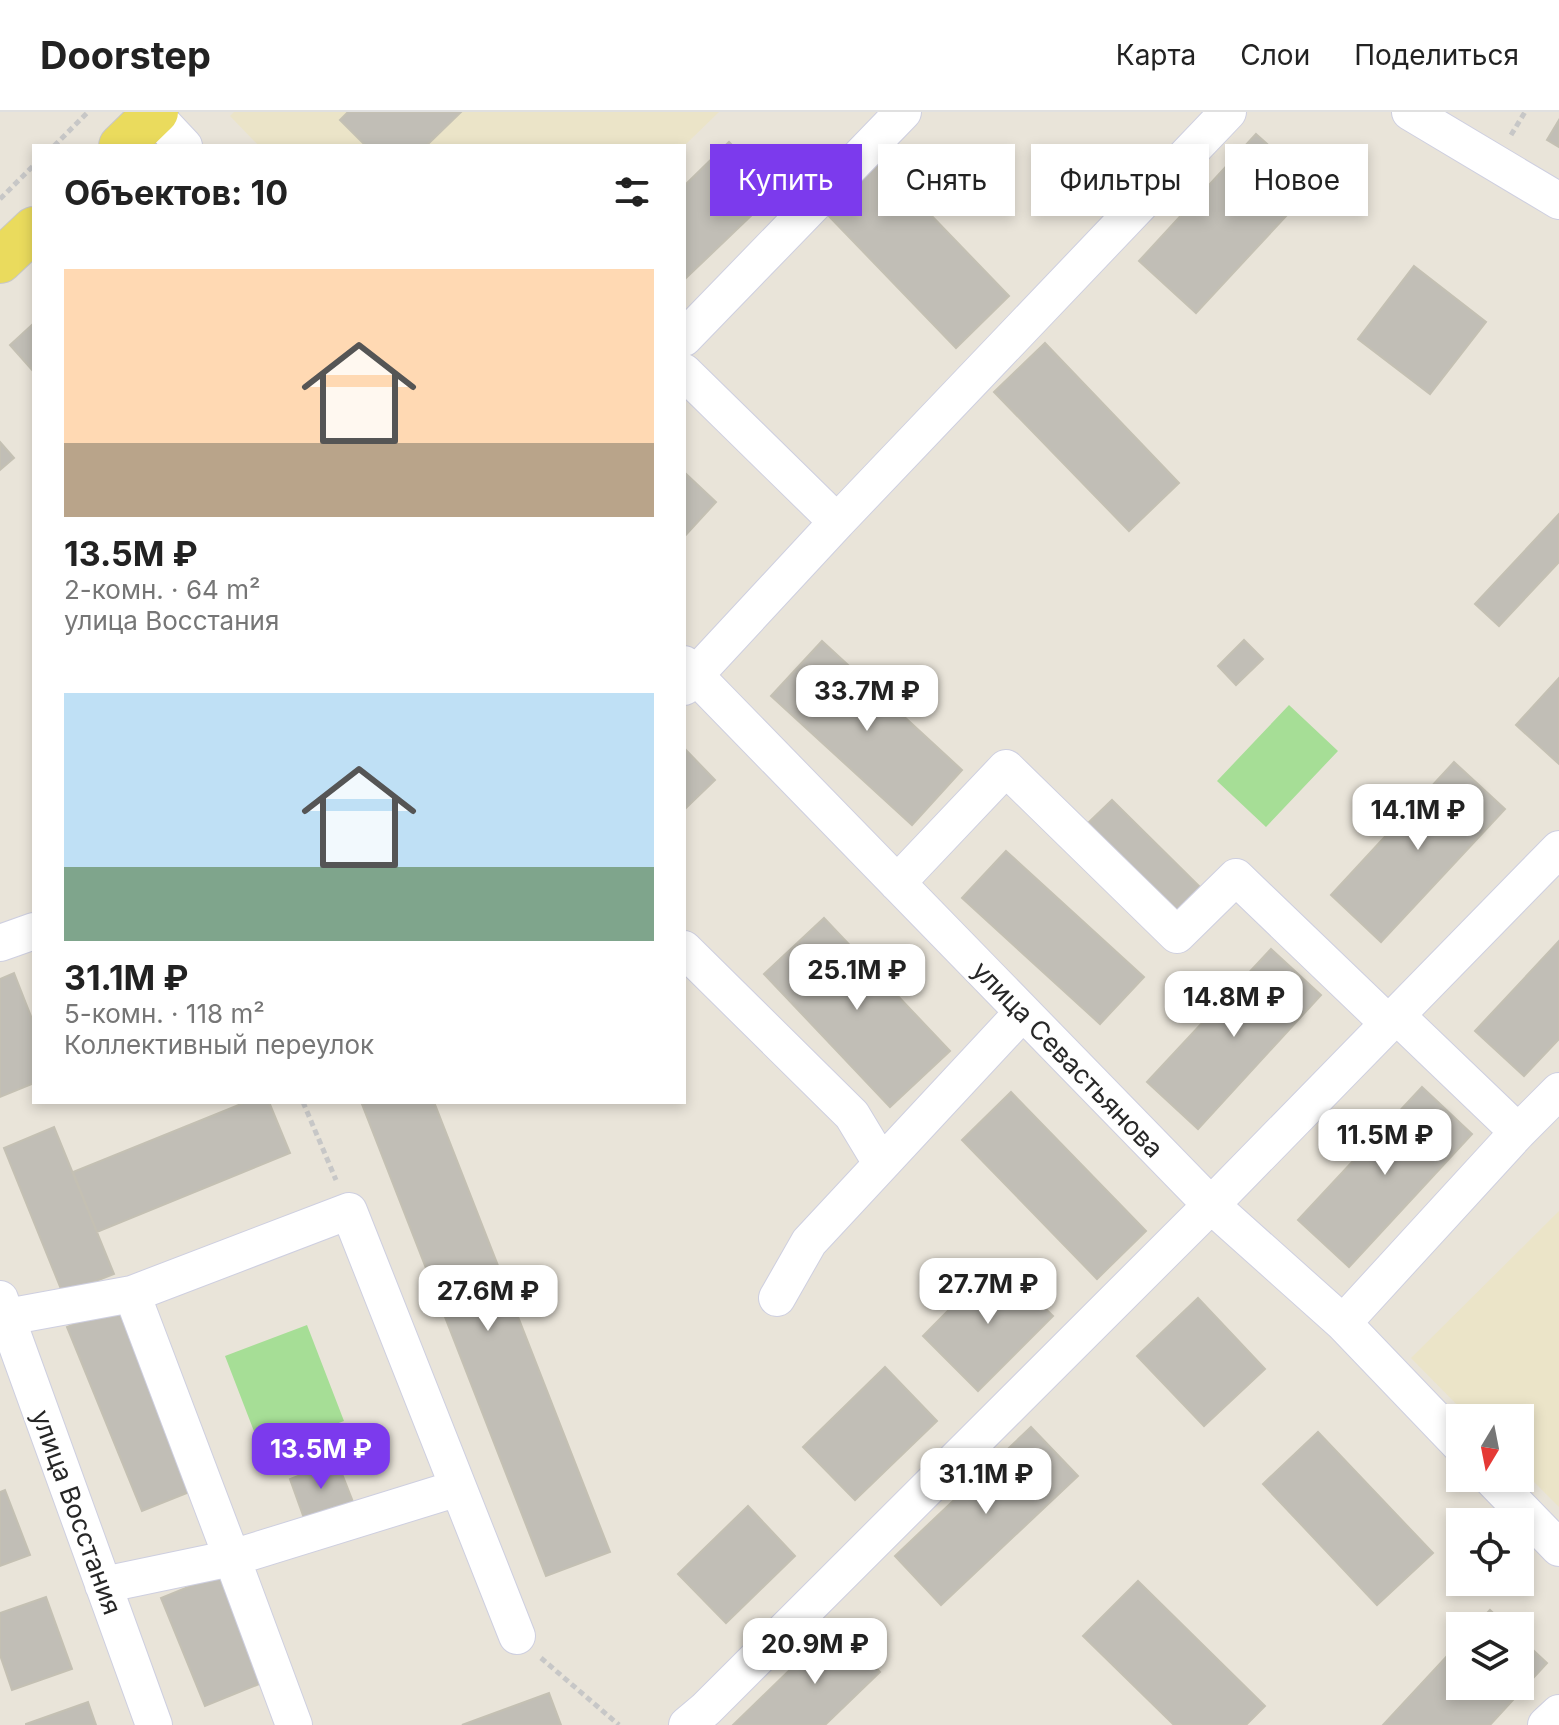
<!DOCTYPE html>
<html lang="ru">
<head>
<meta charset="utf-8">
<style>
	body { margin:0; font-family:Inter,sans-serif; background:#f6f6f6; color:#222; height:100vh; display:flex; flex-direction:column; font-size:30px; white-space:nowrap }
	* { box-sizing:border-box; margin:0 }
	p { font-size:26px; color:#767676 }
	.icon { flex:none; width:44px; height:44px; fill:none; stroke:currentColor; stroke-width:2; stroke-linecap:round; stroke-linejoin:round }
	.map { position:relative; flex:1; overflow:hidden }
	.sheet { position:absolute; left:32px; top:32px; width:654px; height:960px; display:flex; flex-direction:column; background:#fff; border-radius:0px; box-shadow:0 4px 12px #0003 }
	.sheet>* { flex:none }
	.top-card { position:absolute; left:710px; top:32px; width:728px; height:72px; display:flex; gap:16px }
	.needle { width:52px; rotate:190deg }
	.fabs { position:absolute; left:1446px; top:1292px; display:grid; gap:16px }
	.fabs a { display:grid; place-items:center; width:88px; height:88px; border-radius:0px; background:#fff; box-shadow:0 4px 12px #0003; font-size:40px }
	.price { position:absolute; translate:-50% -68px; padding:0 18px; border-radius:16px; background:#fff; color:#222; font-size:26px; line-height:52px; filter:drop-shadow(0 2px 4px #0008) }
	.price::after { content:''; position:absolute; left:50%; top:48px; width:24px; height:18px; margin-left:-12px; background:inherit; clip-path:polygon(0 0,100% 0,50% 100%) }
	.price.active { background:#7c3aed; color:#fff }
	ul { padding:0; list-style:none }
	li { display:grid; align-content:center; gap:16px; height:424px; padding:0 32px }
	li span { display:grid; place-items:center; height:248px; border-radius:0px; color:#555 }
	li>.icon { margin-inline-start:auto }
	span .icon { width:144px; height:144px; fill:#fffc; stroke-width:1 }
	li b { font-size:34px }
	h2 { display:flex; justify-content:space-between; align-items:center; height:96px; padding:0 32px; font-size:34px }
	.pill { padding:0 28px; border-radius:0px; background:#fff; box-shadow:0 4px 12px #0003; font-size:28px; line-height:72px }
	.pill.active { background:#7c3aed; color:#fff }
	header { display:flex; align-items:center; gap:48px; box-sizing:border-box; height:112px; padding:0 40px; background:#fff; border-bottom:2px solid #e0e0e0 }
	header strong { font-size:38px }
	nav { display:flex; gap:44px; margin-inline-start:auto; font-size:28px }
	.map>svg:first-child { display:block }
	.education { fill:#ebe4c8 }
	.green { fill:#a6de96 }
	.building { fill:#c1beb6; stroke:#c4c0b3; stroke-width:2 }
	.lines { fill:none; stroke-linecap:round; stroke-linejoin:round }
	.minor-casing { stroke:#cecfe0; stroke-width:38 }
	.major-casing { stroke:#c7c7c7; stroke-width:46 }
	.path { stroke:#c7c7c7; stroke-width:5; stroke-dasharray:6 4; stroke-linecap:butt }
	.minor { stroke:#fff; stroke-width:36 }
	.major { stroke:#eadb5d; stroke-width:44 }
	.labels { text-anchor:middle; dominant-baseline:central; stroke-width:6; stroke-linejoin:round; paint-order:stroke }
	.street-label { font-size:26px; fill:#272727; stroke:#fff }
</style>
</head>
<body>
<header>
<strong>Doorstep</strong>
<nav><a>Карта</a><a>Слои</a><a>Поделиться</a></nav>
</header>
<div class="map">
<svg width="1559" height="1613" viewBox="0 0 1559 1613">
	<rect width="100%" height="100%" fill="#e9e4d9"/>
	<path class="education" d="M234,0H719L684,34H259L230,4Z
		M1559,1099V1395L1520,1356V1306H1470L1411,1246Z"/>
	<path class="green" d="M1289,593L1338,639L1266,715L1217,669Z
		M307,1213L344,1309L262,1340L225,1244Z"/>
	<path class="building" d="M348,0H461L426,34H366L340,8Z
		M1559,8V35L1547,28Z
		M1256,22L1314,74L1196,201L1139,149Z
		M729,30L777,79L684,168V74Z
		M875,45L1009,184L956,236L822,97Z
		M1414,154L1486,210L1430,282L1358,227Z
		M34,211V260L10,233Z
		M1045,231L1179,371L1129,419L994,280Z
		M0,330L14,346L0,358Z
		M684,360L716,390L684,425Z
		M1559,402V450L1499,514L1475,492Z
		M1244,528L1263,547L1236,573L1218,554Z
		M822,529L962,658L912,713L771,584Z
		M1559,566V652L1516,613Z
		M684,636L715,668L684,698Z
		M1454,650L1505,697L1381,830L1331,783Z
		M1112,688L1202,777L1178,802L1087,712Z
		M1006,739L1144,865L1100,912L962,786Z
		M824,806L950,939L890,995L764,862Z
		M1559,829V927L1524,964L1475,919Z
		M1271,837L1321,883L1198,1017L1147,970Z
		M14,861L34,912V971L0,985V867Z
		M1422,975L1472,1022L1349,1155L1298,1108Z
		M1011,980L1146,1119L1097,1167L962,1028Z
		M246,990H269L290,1041L97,1120L73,1060Z
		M368,990H434L610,1440L546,1464L362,992Z
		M54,1015L114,1162L63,1182L4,1036Z
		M997,1149L1053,1204L978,1279L923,1224Z
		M1198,1186L1265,1257L1204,1314L1137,1244Z
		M123,1193L197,1377L142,1399L67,1215Z
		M885,1255L937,1309L855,1388L803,1335Z
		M1031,1315L1078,1364L941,1493L895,1444Z
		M1318,1320L1433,1441L1377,1493L1263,1372Z
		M337,1349L353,1390L305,1409L290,1367Z
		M5,1378L30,1443L0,1454V1380Z
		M748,1394L795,1444L726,1511L678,1462Z
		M225,1460L269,1568L205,1594L161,1486Z
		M1138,1469L1265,1594L1246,1613H1174L1083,1524Z
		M46,1485L72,1557L12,1578L0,1543V1501Z
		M1490,1498L1507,1514H1475Z
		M835,1514L880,1560L825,1613H733Z
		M1520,1526L1547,1551L1490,1613H1383L1460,1530V1574H1520Z
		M549,1581L561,1613H462Z
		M88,1590L96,1613H26V1612Z"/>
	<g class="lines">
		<g class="minor-casing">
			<path id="minor" d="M152,0L184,34
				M1410,0L1559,89
				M684,226L903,0
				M684,260L837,410L684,575
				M837,410L1228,0
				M684,552L1211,1093L1343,1211L1460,1333
				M897,771L1006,656L1177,823L1236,765L1389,912
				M0,831L34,819
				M684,837L852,1003L881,1051
				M1397,904L1518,1020
				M132,1182L232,1446L458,1376
				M777,1186L809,1130L1023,900
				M0,1187L154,1613
				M7,1205L132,1182L349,1099L517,1524
				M1343,1211L1518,1020L1559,979
				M1491,1366L1559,1436
				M103,1473L232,1446L294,1613
				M687,1613L706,1597L1211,1093L1559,737
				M1546,1613L1559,1601"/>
		</g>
		<g class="major-casing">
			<path id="major" d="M121,34L156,0
				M0,149L34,117"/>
		</g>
		<path class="path" d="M1511,23L1525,0
			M54,34L88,0
			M0,87L34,53
			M303,990L336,1068
			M541,1546L619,1613"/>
		<use href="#minor" class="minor"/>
		<use href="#major" class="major"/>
	</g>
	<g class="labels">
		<g class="street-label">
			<text transform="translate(1068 947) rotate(46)">улица Севастьянова</text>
			<text transform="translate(77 1400) rotate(70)">улица Восстания</text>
		</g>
	</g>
</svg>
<div class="fabs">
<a><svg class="needle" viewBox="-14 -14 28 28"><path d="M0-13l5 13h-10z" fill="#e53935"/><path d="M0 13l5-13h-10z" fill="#767676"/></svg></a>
<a><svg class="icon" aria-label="locate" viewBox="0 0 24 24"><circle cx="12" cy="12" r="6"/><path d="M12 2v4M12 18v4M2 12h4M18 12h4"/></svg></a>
<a><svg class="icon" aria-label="layers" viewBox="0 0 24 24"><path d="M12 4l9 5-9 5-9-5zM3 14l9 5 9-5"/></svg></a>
</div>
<b class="price" style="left:867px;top:621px">33.7M ₽</b>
<b class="price" style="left:1418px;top:740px">14.1M ₽</b>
<b class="price" style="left:857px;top:900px">25.1M ₽</b>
<b class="price" style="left:1234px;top:927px">14.8M ₽</b>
<b class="price" style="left:1385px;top:1065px">11.5M ₽</b>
<b class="price" style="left:988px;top:1214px">27.7M ₽</b>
<b class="price" style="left:488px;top:1221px">27.6M ₽</b>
<b class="price active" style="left:321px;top:1379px">13.5M ₽</b>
<b class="price" style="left:986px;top:1404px">31.1M ₽</b>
<b class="price" style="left:815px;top:1574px">20.9M ₽</b>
<div class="top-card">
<a class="pill active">Купить</a>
<a class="pill">Снять</a>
<a class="pill">Фильтры</a>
<a class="pill">Новое</a>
</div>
<section class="sheet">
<h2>Объектов: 10<svg class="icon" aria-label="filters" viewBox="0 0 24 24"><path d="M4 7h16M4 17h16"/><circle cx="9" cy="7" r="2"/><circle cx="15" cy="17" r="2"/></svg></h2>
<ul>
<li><span style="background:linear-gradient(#ffd9b3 70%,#b9a48a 0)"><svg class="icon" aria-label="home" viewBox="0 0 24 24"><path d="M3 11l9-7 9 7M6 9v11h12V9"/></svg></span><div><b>13.5M ₽</b><p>2-комн. · 64 m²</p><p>улица Восстания</p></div></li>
<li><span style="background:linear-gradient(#bfe0f5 70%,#7fa58c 0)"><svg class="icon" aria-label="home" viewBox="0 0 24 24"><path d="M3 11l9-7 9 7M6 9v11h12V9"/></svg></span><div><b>31.1M ₽</b><p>5-комн. · 118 m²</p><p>Коллективный переулок</p></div></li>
</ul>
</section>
</div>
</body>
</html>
